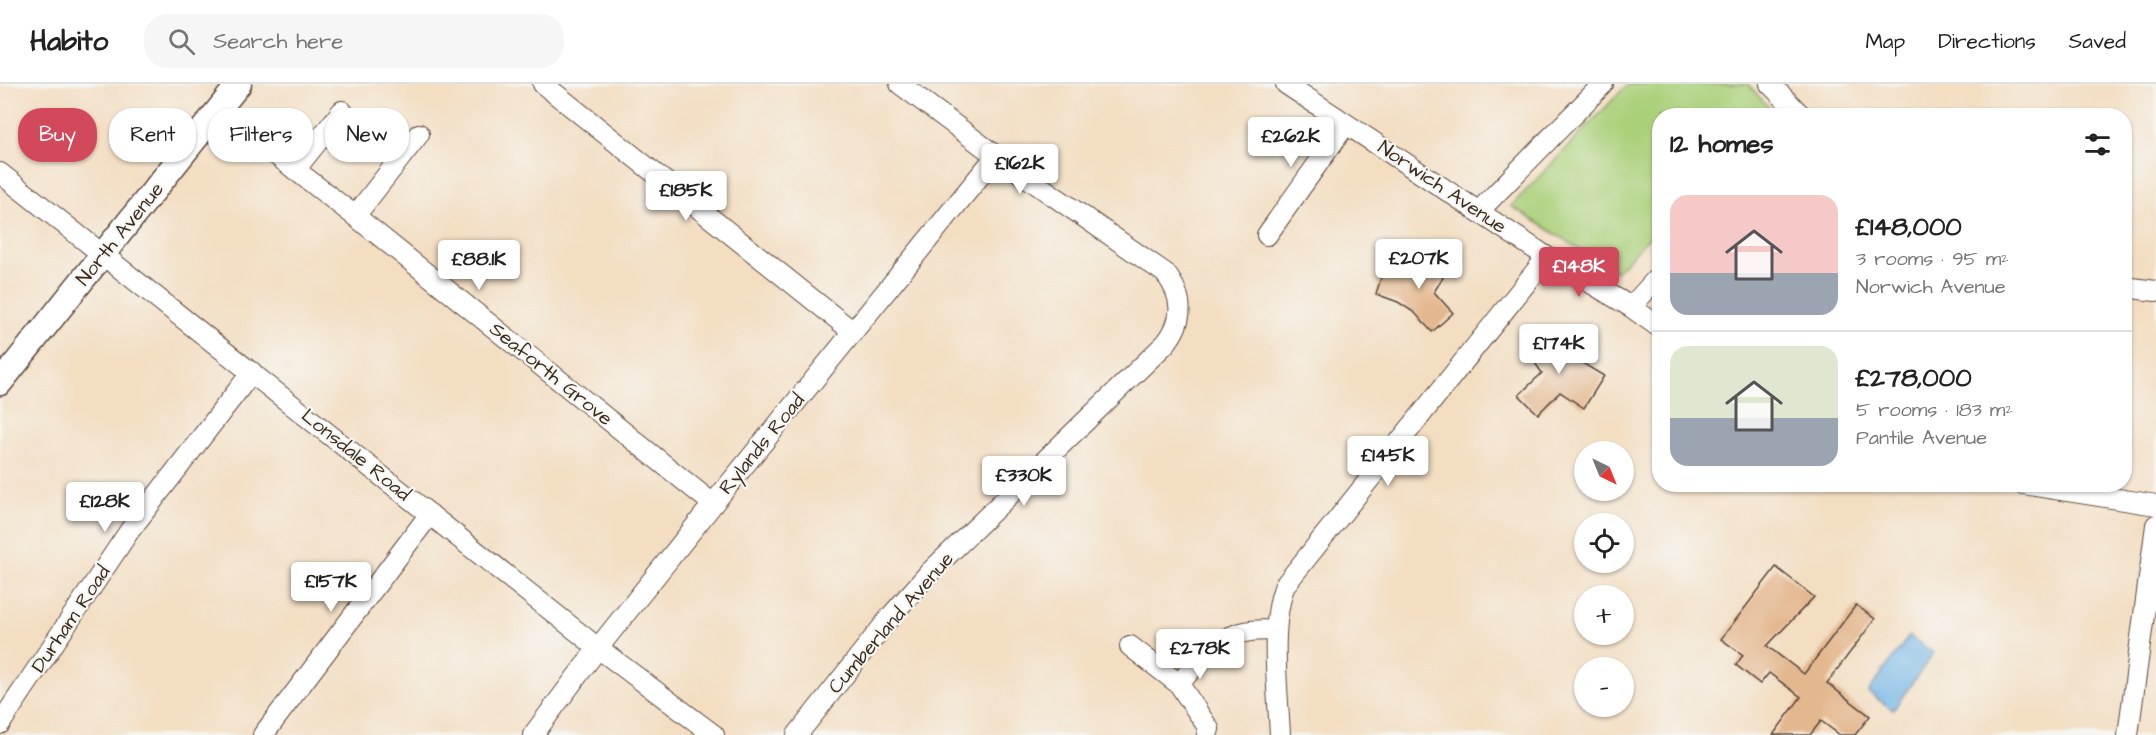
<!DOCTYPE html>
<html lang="en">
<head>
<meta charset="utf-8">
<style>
	body { margin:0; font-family:"Architects Daughter",sans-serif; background:#f6f6f6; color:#222; height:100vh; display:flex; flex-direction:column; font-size:22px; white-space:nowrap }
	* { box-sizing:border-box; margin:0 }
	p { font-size:20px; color:#767676 }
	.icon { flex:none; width:33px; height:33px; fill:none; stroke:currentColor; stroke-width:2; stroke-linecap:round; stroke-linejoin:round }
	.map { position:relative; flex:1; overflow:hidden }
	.panel { position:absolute; left:1652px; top:24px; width:480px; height:384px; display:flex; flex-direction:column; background:#fff; border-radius:24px; box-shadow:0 2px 4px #0004 }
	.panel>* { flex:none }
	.guide { position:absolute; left:18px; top:24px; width:570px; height:54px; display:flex; gap:12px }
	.needle { width:39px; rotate:137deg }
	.buttons { position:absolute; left:1574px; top:357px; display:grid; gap:12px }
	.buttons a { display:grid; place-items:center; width:60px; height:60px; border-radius:50%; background:#fff; box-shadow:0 2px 4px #0004; font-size:30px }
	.price { position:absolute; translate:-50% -51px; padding:0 14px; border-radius:6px; background:#fff; color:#222; font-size:20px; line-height:39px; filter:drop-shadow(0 2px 3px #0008) }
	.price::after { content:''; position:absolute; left:50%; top:36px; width:18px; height:14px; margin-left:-9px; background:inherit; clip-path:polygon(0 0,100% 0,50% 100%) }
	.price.current { background:#d1495b; color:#fff }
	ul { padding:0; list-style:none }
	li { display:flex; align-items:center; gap:18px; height:150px; padding:0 18px }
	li+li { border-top:2px solid #e0e0e0 }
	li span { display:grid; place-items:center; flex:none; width:168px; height:120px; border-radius:18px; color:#555 }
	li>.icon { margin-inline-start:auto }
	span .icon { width:72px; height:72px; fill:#fffc; stroke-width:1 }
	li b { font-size:26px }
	h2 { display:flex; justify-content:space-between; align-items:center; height:72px; padding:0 18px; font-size:26px }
	.tag { padding:0 21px; border-radius:24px; background:#fff; box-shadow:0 2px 4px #0004; font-size:21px; line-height:54px }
	.tag.current { background:#d1495b; color:#fff }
	header { display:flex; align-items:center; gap:36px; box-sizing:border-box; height:84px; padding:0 30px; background:#fff; border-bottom:2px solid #e0e0e0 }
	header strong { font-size:28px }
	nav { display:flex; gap:33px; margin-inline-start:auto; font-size:21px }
	.search { width:420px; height:54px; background:#f6f6f6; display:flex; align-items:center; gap:15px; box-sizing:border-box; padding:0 21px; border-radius:24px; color:#767676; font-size:22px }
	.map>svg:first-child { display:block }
	.green { fill:#abd07a; stroke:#737d4c; stroke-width:1.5 }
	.water { fill:#6db2e4; stroke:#546e81; stroke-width:1.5 }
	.building { fill:#e4b88f }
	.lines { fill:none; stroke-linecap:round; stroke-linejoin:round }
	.minor-casing { stroke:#574537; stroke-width:22 }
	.tertiary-casing { stroke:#574537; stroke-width:27 }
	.minor { stroke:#fff; stroke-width:20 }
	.tertiary { stroke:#fff; stroke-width:24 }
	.labels { text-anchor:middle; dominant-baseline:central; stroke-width:4.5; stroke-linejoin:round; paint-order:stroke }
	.street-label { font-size:20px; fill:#3b2a1e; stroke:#f6f6f2 }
</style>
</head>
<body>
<header>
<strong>Habito</strong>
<div class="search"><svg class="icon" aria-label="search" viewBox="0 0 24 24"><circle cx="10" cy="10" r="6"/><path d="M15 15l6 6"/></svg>Search here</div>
<nav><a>Map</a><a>Directions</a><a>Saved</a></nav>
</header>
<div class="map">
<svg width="2156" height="651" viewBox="0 0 2156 651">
	<rect width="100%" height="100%" fill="#f6f6f2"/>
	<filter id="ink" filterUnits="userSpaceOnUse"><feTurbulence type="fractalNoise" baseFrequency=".0167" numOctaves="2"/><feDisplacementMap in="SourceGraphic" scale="12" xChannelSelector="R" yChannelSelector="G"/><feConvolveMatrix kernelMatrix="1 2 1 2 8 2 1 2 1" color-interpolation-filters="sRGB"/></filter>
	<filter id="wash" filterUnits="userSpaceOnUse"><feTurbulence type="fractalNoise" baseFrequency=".008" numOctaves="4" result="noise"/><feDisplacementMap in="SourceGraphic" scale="24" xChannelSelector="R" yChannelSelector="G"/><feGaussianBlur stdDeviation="1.35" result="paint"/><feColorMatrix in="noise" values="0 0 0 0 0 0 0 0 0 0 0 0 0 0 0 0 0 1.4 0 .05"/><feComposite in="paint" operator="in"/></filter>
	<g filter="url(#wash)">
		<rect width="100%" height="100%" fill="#f3dec2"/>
		<path class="green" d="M1628,0H1748L1772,27L1768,32H1659V143L1616,188L1511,122Z"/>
		<path class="water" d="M1909,552L1934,569L1893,626L1868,608Z"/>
		<g id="blocks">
			<path class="building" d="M1427,167L1451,180L1434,208L1453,229L1432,248L1415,229L1398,218L1376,210L1384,184L1412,193Z
				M1556,246L1571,269L1582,279L1604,292L1584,324L1560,308L1538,330L1519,311L1542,289L1526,266Z
				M1776,483L1814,513L1767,562L1804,590L1856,521L1875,535L1827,599L1870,632L1855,651H1840L1821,637L1810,651H1773L1801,613L1769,589L1760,600L1736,581L1743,571L1721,555Z"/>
		</g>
	</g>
	<g filter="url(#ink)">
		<use href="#blocks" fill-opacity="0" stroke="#574537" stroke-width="1.5"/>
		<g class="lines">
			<g class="minor-casing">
				<path id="minor" d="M543,0L852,247
					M1286,0L1547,173L1631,223L1659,243
					M1770,0L1802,32
					M218,26L355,132L713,420
					M295,86L342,27
					M0,89L598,564L714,651
					M1479,127L1603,0
					M355,132L419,50
					M1267,151L1346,40
					M2124,203L2156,207
					M1631,223L1659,192
					M2023,400L2156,421
					M1130,562L1179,600L1209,645L1207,651
					M1179,600C1208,566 1227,541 1276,547
					M0,640L130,446L252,288
					M263,651L430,430
					M533,651L598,564L713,420L996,72
					M797,651L891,532L928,490L1166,259C1185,235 1183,212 1165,189L996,72L900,0
					M1280,651C1278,607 1269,542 1285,501L1547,173
					M2128,651L2156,441"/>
			</g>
			<g class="tertiary-casing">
				<path id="tertiary" d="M0,299L239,0"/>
			</g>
			<use href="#minor" class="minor"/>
			<use href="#tertiary" class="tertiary"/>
		</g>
	</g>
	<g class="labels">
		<g class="street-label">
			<text transform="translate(1442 103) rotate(34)">Norwich Avenue</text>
			<text transform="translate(120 150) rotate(-51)">North Avenue</text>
			<text transform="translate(551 290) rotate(39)">Seaforth Grove</text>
			<text transform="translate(762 360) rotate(-51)">Rylands Road</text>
			<text transform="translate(356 371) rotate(39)">Lonsdale Road</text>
			<text transform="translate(71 535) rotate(-56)">Durham Road</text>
			<text transform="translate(891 539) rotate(-49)">Cumberland Avenue</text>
		</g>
	</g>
</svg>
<div class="buttons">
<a><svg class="needle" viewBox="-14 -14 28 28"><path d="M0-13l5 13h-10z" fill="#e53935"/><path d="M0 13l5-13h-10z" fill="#767676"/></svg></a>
<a><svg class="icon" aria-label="locate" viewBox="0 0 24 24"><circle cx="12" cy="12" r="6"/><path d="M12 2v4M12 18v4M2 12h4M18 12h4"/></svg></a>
<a>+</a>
<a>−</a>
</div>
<b class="price" style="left:1291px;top:84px">£262K</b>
<b class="price" style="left:1020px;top:111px">£162K</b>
<b class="price" style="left:686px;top:138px">£185K</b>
<b class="price" style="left:1419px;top:206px">£207K</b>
<b class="price" style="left:479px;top:207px">£88.1K</b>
<b class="price current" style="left:1579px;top:214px">£148K</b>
<b class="price" style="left:1559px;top:291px">£174K</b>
<b class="price" style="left:1388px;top:403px">£145K</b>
<b class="price" style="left:1024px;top:423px">£330K</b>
<b class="price" style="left:105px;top:449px">£128K</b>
<b class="price" style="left:331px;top:529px">£157K</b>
<b class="price" style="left:1200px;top:596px">£278K</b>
<div class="guide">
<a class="tag current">Buy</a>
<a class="tag">Rent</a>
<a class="tag">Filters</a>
<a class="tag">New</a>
</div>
<section class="panel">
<h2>12 homes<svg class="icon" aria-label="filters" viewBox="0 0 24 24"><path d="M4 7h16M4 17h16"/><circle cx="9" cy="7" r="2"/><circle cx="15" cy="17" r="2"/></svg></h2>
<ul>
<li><span style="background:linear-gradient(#f6c9c9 65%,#9aa5b1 0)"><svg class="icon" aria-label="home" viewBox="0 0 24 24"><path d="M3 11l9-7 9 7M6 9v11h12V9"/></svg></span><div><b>£148,000</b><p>3 rooms · 95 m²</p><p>Norwich Avenue</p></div></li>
<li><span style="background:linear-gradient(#dfe7d0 60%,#9aa5b1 0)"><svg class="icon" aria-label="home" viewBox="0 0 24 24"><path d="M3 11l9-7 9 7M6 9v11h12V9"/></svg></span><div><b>£278,000</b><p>5 rooms · 183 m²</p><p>Pantile Avenue</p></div></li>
</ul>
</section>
</div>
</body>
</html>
